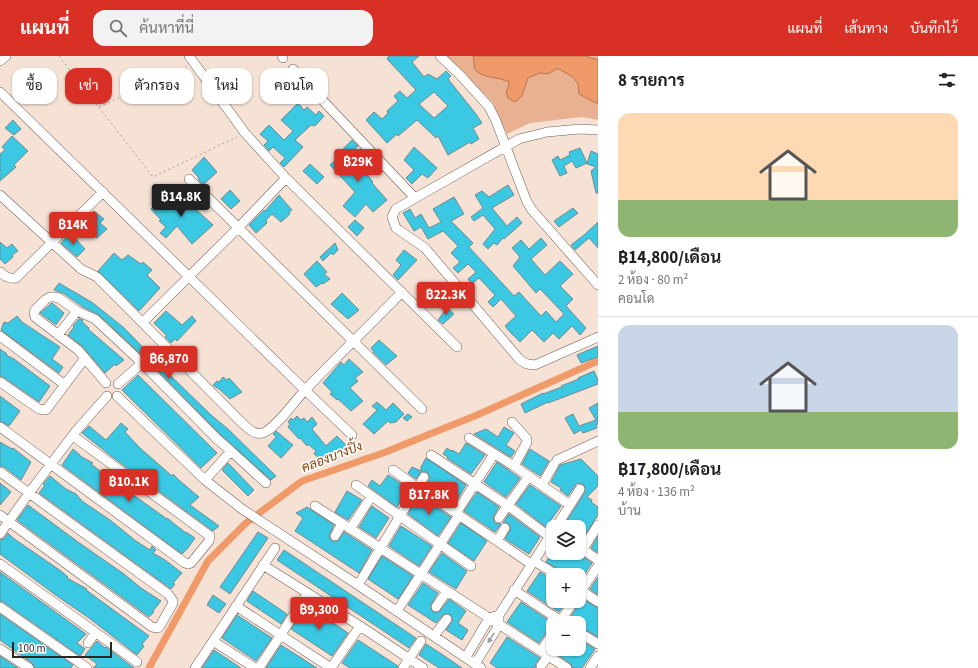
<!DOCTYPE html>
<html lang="th">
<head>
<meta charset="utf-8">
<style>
	body { margin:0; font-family:"Source Sans 3",Sarabun,sans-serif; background:#f2f2f2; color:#202124; height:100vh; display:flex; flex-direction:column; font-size:15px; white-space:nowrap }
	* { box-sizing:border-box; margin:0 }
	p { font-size:13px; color:#757577 }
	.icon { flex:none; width:22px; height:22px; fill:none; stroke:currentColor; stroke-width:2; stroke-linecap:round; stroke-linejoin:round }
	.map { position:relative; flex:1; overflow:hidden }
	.side { display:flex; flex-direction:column; background:#fff; width:380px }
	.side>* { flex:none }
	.top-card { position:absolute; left:12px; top:12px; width:380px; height:36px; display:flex; gap:8px }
	.buttons { position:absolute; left:546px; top:464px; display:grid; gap:8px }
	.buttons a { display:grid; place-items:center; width:40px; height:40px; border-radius:8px; background:#fff; box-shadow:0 1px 3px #0004; font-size:20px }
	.scale { position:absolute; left:12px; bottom:10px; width:100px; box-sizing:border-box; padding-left:4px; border:2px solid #2e2622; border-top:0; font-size:11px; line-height:14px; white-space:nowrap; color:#2e2622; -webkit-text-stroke:3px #fff; paint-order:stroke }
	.price { position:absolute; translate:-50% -34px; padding:0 9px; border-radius:4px; background:#d93025; color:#fff; font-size:13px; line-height:26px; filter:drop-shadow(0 1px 2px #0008) }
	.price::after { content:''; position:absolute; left:50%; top:24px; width:12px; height:9px; margin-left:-6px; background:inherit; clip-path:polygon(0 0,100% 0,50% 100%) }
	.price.on { background:#222; color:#fff }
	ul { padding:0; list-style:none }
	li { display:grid; align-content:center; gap:8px; height:212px; padding:0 20px }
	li+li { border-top:1px solid #e0e0e0 }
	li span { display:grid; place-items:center; height:124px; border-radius:12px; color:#555 }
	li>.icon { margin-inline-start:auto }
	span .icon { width:72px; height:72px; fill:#fffc; stroke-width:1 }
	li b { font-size:17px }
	h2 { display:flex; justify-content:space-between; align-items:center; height:48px; padding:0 20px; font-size:17px }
	.chip { padding:0 14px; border-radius:12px; background:#fff; box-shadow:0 1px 3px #0004; font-size:14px; line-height:36px }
	.chip.on { background:#d93025; color:#fff }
	header { display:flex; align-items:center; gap:24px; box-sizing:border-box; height:56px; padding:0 20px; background:#d93025; color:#fff }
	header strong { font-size:19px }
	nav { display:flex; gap:22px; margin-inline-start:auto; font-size:14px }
	.search { width:280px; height:36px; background:#f2f2f2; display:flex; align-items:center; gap:10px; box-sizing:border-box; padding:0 14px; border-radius:12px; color:#757577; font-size:15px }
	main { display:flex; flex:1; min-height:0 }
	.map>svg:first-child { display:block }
	.green { fill:#e9b191 }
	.water { fill:#ef9a68; stroke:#b57753 }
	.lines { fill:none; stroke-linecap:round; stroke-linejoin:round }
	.canal { stroke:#ef9a68; stroke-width:7 }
	.building { fill:#3bc8e3; stroke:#738a90; fill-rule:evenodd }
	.minor-casing { stroke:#6e5d53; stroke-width:10 }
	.path { stroke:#ae9e94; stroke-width:1; stroke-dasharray:2 3; stroke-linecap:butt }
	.minor { stroke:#fff; stroke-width:9 }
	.oneway { fill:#a19d9c }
	.labels { text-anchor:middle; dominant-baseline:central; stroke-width:3.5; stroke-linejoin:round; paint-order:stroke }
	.water-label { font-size:13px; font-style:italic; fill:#8b3f00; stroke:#fff }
</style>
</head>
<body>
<header>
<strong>แผนที่</strong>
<div class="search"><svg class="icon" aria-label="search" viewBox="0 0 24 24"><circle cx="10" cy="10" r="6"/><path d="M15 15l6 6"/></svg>ค้นหาที่นี่</div>
<nav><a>แผนที่</a><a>เส้นทาง</a><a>บันทึกไว้</a></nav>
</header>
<main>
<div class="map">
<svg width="598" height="612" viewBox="0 0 598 612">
	<rect width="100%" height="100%" fill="#f6e1d5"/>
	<path class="green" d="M447,0H598V64L582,61L530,67L507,78L493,47Z"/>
	<path class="water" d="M473,0H585L598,4V48L579,38L578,28L573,21L559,13H556L548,18L540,17L528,22L522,40L515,46L508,42L506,36L508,32L509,26C500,21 480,22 475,13C474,10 474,4 473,0Z"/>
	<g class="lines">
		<path class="canal" d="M149,612L208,505L246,467L302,425L383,397L477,359L598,305"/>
	</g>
	<path class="building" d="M389,0H419L412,6L424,21L428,18L437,23L446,15L451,20L448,23L476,58L482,67L473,72L479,83L471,88L470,86L448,99L438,80L436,82L417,64L398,80L397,78L387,87L366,64L374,56L382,63L388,57L387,55L398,45L394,40L400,35L407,42L416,34L387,3ZM434,36L448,50L434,62L419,48Z
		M298,47L304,54L307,51L316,59L319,55L324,60L315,70L311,69L295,84L303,91L284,111L280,107L285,102L273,91L269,95L264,89L268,85L260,78L269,69L284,84L293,75L281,64Z
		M13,64L21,73L14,79L5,72Z
		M12,80L28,95L14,109L16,111L0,125V98L5,94L2,91Z
		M352,84L358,90L347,100L360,114L367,106L372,110L366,117L373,126L372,127L387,144L373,156L366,148L355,161L343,150L355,136L330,109L344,96L342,94Z
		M414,91L437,112L428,122L422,118L412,128L406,122L414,114L404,104Z
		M580,92L587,107L576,112L572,105L564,110L567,117L560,120L552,104L558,100L560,104L570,99L569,96Z
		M591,95L598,98V137H596L591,115L596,111L587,108Z
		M204,101L217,116L203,129L198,123L199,122L192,114Z
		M310,108L324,121L317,128L303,115Z
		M178,129L184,135L180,138L182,140L174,148L176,154L182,156L190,148L213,169L192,188L177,170L166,182L160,177L166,171L159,165L161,164L151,153L159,145L161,146Z
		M508,129L514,139L492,152L507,170L517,161L522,167L504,183L503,182L497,189L494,187L488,193L483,188L495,173L483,159L474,165L471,161L483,152L475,139L482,135L489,141Z
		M230,134L240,145L231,153L221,143Z
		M279,139L292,154L289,156L290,158L281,166L272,158L266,164L267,167L256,177L249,169L264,154L265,155Z
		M454,141L464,158L451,165L473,187L469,191L514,240L519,236L541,260L546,255L556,266L564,258L540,233L536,237L513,210L520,201L512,192L521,184L529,193L541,182L547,189L531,203L545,219L560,205L573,218L560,230L573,243L566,250L586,272L580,279L572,270L559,283L553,277L544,286L532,274L520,286L510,276L505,270L516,260L501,243L493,251L488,246L495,239L479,222L472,228L468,223L476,216L468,208L458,217L453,212L460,206L451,197L458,190L443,175L428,183L421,171L414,175L403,157L410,153L415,162L421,158L429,172L441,166L433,153Z
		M573,152L578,157L559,171L554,165Z
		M94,155L104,163L100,167L107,173L97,182L84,169L82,171L79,168Z
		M355,164L364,172L357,180L348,171Z
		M598,166V192L589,182L575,194L571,189L584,179Z
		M67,181L71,184L74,181L85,193L77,201L61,187Z
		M0,186L7,192L12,188L18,195L12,199L13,201L5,208L0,203Z
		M335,187L338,194L333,199L331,197L323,205L320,201Z
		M404,194L417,204L398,224L393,219L401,209L396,204Z
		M114,197L122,204L128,199L141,208L143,206L152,214L147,219L160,232L139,255L98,215Z
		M317,205L327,216L324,218L330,223L323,228L322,227L316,231L304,218Z
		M59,227L93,247L123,271L173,322L211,359L228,373L276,420L271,424L221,379L146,303L99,259L83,251L63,237L54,234Z
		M342,237L359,254L348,263L331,248Z
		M52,247L64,257L56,269L40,257Z
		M447,252L454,258L443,268L438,264Z
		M166,255L182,269L192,260L196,265L177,285L175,283L171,287L165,281L167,280L154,267Z
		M17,260L22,266L60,291L52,303L63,311L59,317L1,274L4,266L8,267Z
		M79,263L83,264L82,266L89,272L88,273L124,304L116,310L115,308L105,317L82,290L68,279L74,271L73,270Z
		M379,284L397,300L386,309L373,296H374L371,292Z
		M598,290V301L581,307L577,299Z
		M0,293L7,298L6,299L14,303L50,330L39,346L3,321L0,320Z
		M349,303L363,316L355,322L358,325L350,332L363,345L351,355L338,343L337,344L330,338L332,336L323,327L341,306L344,309Z
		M594,315L598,324V328L564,341L548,347V346L525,357L521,348L543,337V338L562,331L561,330L579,323L578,322Z
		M138,319L217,397L201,412L122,334Z
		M223,321L227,324L229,322L242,336L230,343L218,332H217L213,329L217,325L219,326Z
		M0,340L20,355L9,370L0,365Z
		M377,346L386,354L393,347L404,358L396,366L390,367L388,365L374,378L363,368L377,354L372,350Z
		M598,347V368L596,369L597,372L583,377L581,374L574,378L565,362L573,358L579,370L596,364L589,352Z
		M408,358L412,361L407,365L403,362Z
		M297,360L301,364L304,362L307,366L312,361L317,368L312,373L326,390L337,380L349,392L329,403L326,401L323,405L314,398L316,395L308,388L307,390L300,382L299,383L288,371L290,368L288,366L291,362L293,364Z
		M121,367L128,373L125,376L140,392L172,420L173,418L180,425L199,441L190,449L219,470L213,475L111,400L82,377L89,370L106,384Z
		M504,371L514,377L506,389L515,395L511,401L474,378L486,373L498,381Z
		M276,375L293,389L281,402L268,390L276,381L273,378Z
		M0,386L12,393L13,392L31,406L21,424L4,411L0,410Z
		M466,387L485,399L471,418L447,402L448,401L443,398L447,392L451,395L452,394L459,398Z
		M73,393L80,399V400L93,407L91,408L111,423L167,463V462L186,477V476L195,482L188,492L182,498L62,409Z
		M530,393L549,405L540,420L522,408Z
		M426,402L466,429L454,449L426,430L430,422L427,416H421L416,423L408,417L412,411L421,415V411Z
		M581,403L598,420V430L587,441L592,444L591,446L598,451V459L581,485H579V471H563L585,436V431L583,428L577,427L568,440L560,434L561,432L551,426L560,409Z
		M497,406L520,422L506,441L484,426Z
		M228,407L254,434L248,440L222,414Z
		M388,419L407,431L400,442L402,443L397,451L368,430L372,424L380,430Z
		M50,420L66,433L76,438L82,445L110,464L136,485L150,494L152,490L156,494L153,497L165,504L182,517L173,527L175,528L171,533L39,437L45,429L43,428Z
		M0,427L11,436L0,449Z
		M530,429L561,450L546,471L516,448Z
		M347,435L362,444L348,464L335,456Z
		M477,436L499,451L493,461L495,467L501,468L495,476L464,455Z
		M419,440L451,461L438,480L408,458Z
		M28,449L78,486L124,518L141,532L161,545L153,555L154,556L149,561L17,464Z
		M372,450L389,462L376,482L359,471Z
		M307,451L334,469L329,480L332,485H338L344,476L372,494L359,517L295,475L303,462L296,457Z
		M509,458L540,481L529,498L505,483L511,472L508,467H503Z
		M461,467L487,485L474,505L448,487Z
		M401,470L432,490L419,510L389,490Z
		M258,476L268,482L230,538L220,531Z
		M8,477L13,482L61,515L68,521L67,522L87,533L86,534L149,580L142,588L144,590L137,599L89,562L57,540L0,498V484L5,482Z
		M598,480V497L591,492Z
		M284,494L416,582L409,592L277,504Z
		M553,495V497H577L592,507L579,527V519H563L560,514L546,506Z
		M442,497L467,515L456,533L429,516Z
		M382,500L413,520L398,543L368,523Z
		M0,516L86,578L77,587L85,593L80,600L3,546L0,545Z
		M540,516L553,524V545H567L559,556L527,535Z
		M598,521V539L590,533Z
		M423,527L438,537L430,550L433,556H439L449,543L466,555L458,567L468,574L462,584L446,574L453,564L450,558H444L436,567L408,549Z
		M253,535L287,558L281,568L247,545Z
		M213,539L226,548L219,557L207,549Z
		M583,543L598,552V581L579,570V567H572L569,563L579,548L580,544Z
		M521,546L553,567V571L548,574L539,587L507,566Z
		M307,549L348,577L332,600L291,573Z
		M0,558L73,609L71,612H35L32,607L0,584Z
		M237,559L272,582L256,605L222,582Z
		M507,581L540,602L536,607L535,612H497L490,607Z
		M579,583L595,593L582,612H573L570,607L549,593L553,588V593H579Z
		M358,584L398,610L397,612H350L342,607Z
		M97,585L105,592L106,591L134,612H93L97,608L85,599Z
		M426,588L440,597L462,612H439L419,599Z
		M281,589L306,605L317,612H266Z
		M214,594L241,612H202Z
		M0,600L18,612H0Z"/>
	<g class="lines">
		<g class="minor-casing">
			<path id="minor" d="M189,0L245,77L286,122L457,291
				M282,0L283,2
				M440,0L461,20L489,51L496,65L527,146L532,154L598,229
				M0,5L6,0
				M293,13L415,142
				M0,36L305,334L352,379
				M598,74L580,73L547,76L519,83L396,153L392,161L396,172L425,192L520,304L527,308L535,309L598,281
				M189,123L422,353
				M0,139L81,213L97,221L241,366C248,372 255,381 265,376C278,369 294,346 305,334C337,301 370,269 402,236
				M180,150L198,132
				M0,216C5,221 9,223 16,222L103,136
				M143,266L238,172L286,122
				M58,279L77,255
				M0,280L65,329
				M0,326L39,353L46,354L85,302
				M106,327L78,294L35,261L34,257L35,254L45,244L50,241H54L59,242L77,255L95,263L142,307
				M118,328L142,307L217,383L231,395L266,427
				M117,340L205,424L242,453L358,529L481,612
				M512,366L527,383V386L514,410L570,449L556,471
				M0,371L185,507L188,508L191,507L209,485L210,480L73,380
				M469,382L514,410
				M494,398L456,457L531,508
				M431,399L507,449L550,481
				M557,404L598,385
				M393,414L418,432L456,457
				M0,416L168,538L173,545V547L160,570L158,572L152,571L0,459
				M205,424L231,395
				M356,429L400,460L424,421
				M542,429L554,408
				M570,449L580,433
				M315,450L567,612
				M499,462L529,420
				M350,473L371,441
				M0,478L29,437L76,375L107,340
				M335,480L342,468
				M497,485L505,472
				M579,491L598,504
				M583,493L598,469
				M534,505L557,519
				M0,508L137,606
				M263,509L360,570L423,612
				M358,529L400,460L471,510
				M579,533L598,546
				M514,534L564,567
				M579,538L598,510
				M236,550L331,612
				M0,551L87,612
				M436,551L447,535
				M397,555L459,459
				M499,559L552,477
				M559,567L574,545
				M579,576L598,588
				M434,580L447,563
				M213,585L255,612
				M88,587L95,577
				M0,593L29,612
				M541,595L553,577
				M466,601L489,562L499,559V569L475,608
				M541,610L548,600
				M195,612L275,492
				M259,612L308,537
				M331,612L360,570
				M403,612L421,585
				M590,612L598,600"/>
		</g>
		<path class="path" d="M59,0L153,121L237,81
			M99,51L187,10"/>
		<use href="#minor" class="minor"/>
	</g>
	<defs><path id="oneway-solid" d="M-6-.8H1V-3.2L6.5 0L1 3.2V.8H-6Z"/></defs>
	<use class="oneway" href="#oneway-solid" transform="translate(491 582) rotate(122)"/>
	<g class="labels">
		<g class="water-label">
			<text transform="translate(332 401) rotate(-21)">คลองบางปิ้ง</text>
		</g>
	</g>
</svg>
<div class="buttons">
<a><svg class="icon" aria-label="layers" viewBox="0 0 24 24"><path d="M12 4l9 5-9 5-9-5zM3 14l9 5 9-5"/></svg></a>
<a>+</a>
<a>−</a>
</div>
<div class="scale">100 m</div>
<b class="price" style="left:358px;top:127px">฿29K</b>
<b class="price on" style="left:181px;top:162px">฿14.8K</b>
<b class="price" style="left:73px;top:190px">฿14K</b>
<b class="price" style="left:446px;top:260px">฿22.3K</b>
<b class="price" style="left:169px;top:324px">฿6,870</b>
<b class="price" style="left:129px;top:447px">฿10.1K</b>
<b class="price" style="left:429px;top:460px">฿17.8K</b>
<b class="price" style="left:319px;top:575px">฿9,300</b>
<div class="top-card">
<a class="chip">ซื้อ</a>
<a class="chip on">เช่า</a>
<a class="chip">ตัวกรอง</a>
<a class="chip">ใหม่</a>
<a class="chip">คอนโด</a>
</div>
</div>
<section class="side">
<h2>8 รายการ<svg class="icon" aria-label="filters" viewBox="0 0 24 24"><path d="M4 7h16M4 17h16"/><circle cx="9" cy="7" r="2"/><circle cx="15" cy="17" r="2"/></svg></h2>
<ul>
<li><span style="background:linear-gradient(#ffd9b3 70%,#8fb573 0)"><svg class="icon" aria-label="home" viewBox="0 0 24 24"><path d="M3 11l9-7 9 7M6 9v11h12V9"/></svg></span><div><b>฿14,800/เดือน</b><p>2 ห้อง · 80 m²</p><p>คอนโด</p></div></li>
<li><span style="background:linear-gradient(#c9d6e8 70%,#8fb573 0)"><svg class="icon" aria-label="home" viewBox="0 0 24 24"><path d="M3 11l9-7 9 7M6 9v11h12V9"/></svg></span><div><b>฿17,800/เดือน</b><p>4 ห้อง · 136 m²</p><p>บ้าน</p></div></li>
</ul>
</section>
</main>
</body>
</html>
